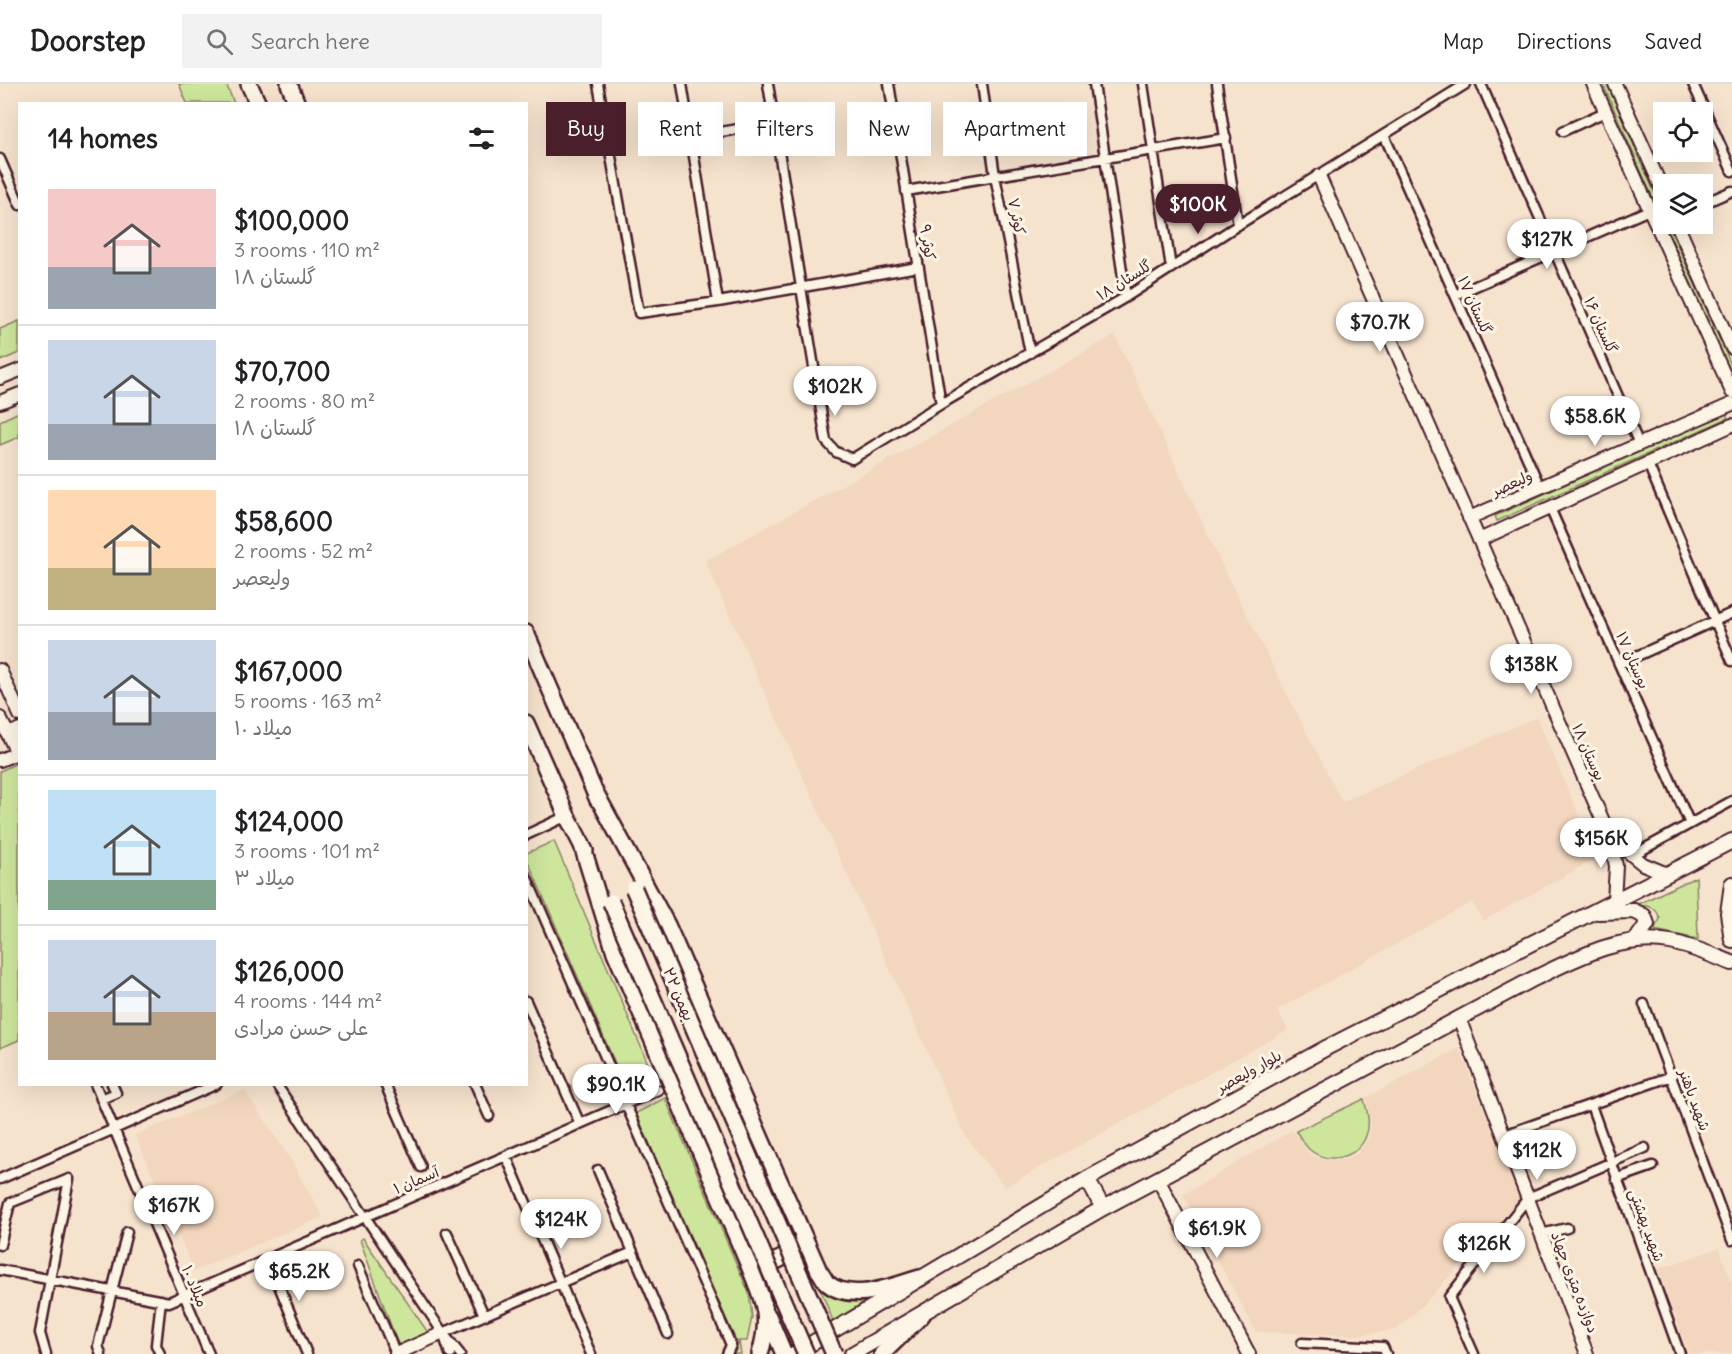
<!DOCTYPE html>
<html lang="en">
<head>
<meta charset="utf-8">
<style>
	body { margin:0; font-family:Delius,"Playpen Sans Arabic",sans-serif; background:#f2f2f2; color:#202124; height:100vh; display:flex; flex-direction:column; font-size:22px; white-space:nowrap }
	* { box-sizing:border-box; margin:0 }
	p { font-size:20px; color:#757577 }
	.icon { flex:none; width:33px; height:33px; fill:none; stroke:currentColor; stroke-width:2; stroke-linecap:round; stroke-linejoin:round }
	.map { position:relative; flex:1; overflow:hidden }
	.details { position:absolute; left:18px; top:18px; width:510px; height:984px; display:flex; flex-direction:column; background:#fff; border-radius:0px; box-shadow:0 6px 24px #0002 }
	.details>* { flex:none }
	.banner { position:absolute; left:546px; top:18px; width:570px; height:54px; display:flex; gap:12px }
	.fabs { position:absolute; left:1653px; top:18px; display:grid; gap:12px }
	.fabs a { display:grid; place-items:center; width:60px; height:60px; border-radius:0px; background:#fff; box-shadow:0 6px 24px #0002; font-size:30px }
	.price { position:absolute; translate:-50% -51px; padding:0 14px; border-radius:21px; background:#fff; color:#222; font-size:20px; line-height:39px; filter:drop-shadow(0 2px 3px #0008) }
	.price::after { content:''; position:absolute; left:50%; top:36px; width:18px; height:14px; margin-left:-9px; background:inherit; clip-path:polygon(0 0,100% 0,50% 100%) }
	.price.active { background:#4a1f2b; color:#fff }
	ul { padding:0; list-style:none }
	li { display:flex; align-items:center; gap:18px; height:150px; padding:0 30px }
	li+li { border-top:2px solid #e0e0e0 }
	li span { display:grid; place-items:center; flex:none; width:168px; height:120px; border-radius:0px; color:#555 }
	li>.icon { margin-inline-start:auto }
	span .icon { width:72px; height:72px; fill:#fffc; stroke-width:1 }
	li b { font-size:26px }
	h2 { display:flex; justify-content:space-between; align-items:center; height:72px; padding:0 30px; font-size:26px }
	.pill { padding:0 21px; border-radius:0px; background:#fff; box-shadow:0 6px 24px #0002; font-size:21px; line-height:54px }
	.pill.active { background:#4a1f2b; color:#fff }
	header { display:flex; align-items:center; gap:36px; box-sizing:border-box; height:84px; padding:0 30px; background:#fff; border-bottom:2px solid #e0e0e0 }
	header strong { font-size:28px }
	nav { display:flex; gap:33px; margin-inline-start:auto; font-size:21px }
	.search { width:420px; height:54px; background:#f2f2f2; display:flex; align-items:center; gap:15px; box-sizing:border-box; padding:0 21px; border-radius:0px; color:#757577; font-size:22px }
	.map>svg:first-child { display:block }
	.built { fill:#f2d6be }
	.green { fill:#cde69c; stroke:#8c8264; stroke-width:1.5 }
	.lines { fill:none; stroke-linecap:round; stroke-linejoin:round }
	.street-casing { stroke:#4a1f2b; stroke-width:13 }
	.secondary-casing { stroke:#4a1f2b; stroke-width:16 }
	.primary-casing { stroke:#4a1f2b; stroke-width:18 }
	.highway-casing { stroke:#4a1f2b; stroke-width:20 }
	.street { stroke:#fcf5e5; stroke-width:8 }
	.secondary { stroke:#fcf5e5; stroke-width:12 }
	.primary { stroke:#fcf5e5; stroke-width:14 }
	.highway { stroke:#fcf5e5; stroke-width:15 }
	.highway-bridge-casing { stroke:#4a1f2b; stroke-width:20; stroke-linecap:butt }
	.highway-bridge { stroke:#fcf5e5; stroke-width:15 }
	.labels { text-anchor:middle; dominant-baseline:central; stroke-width:6; stroke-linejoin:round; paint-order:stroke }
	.street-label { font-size:15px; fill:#4a1f2b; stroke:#fcf5e5 }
</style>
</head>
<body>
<header>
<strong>Doorstep</strong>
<div class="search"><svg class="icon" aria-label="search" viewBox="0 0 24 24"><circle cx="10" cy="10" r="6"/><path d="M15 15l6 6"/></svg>Search here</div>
<nav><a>Map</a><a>Directions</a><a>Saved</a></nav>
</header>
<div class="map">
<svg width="1732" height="1270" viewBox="0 0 1732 1270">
	<rect width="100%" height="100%" fill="#f6e3ce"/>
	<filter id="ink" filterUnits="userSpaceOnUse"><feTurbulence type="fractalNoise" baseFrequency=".0167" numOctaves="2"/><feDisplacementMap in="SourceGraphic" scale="12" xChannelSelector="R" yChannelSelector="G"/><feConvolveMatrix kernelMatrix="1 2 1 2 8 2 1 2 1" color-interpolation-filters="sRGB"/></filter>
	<g filter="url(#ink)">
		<path class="built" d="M1115,251L1229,496L1342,718L1537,633L1597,774L1483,837L1472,818L1277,926L1288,946L1005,1103L966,1053L705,477Z
			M1459,964L1520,1114L1426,1218L1396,1246L1359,1251L1256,1248L1183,1111L1292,1046L1309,1070L1322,1076H1344L1357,1070L1369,1054L1371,1041L1366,1014Z
			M244,1006L286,1068L323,1133L194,1187L135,1051Z
			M1719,1164L1732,1199V1268L1727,1270H1689L1658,1185Z"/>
		<path class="green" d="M179,0H226L234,19H187Z
			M1603,0H1607L1663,128V137Z
			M1665,140H1668L1732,283V292Z
			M19,237V269L0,277V245Z
			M19,328V353L0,361V337Z
			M1725,328L1728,334L1497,437L1495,432Z
			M19,678V956L0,964V687Z
			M554,757L652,989L624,1000L527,775V769Z
			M1696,793L1698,855L1654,846L1660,835C1656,821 1647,821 1634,822Z
			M665,1014L749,1209L752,1233L747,1257H739L741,1270H734L739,1258L736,1257L636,1029Z
			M1364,1015C1367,1027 1371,1040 1366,1052C1358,1074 1328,1081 1310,1066C1304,1061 1300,1053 1296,1047Z
			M363,1154L427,1247L428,1250L398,1261L360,1156Z
			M805,1166L844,1214L855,1216L877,1212L833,1237Z"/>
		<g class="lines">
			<g class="street-casing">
				<path id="street" d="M598,0L639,229L718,218L918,183
					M682,0L718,218
					M768,0L826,357L836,368L852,375L941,320L1126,213L1238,141L1466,0
					M889,0L941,320
					M982,0L995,92L1030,269
					M1094,0L1126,213
					M1143,0L1171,184
					M1217,0L1238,141
					M1481,0L1639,360
					M1693,0L1732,87
					M1563,47L1605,28
					M1384,51L1540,403
					M690,53L775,39
					M0,75L20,121
					M906,107L1226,54
					M1702,120L1732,107
					M1455,211L1649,126
					M1648,380L1732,577
					M1550,424L1690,740
					M1619,580L1732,529
					M526,751L567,732
					M1633,771L1732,717
					M526,792L731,1261L727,1270
					M526,917L580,1040
					M1644,920L1732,1156
					M95,1000L209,1270
					M276,1000L443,1249L460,1270
					M385,1000L421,1083
					M475,1000L489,1032
					M101,1015L116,1009L112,1000
					M1591,1021L1680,1270
					M1504,1051L1672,992
					M506,1072L591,1270
					M598,1086L668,1250
					M0,1095L217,1000
					M1616,1095L1653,1082
					M447,1149L484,1231
					M1541,1150L1567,1144
					M0,1161L10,1119L69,1095L40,1249L46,1270
					M268,1175L307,1270
					M358,1182L396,1270
					M0,1186L169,1218L658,1006
					M443,1249L633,1168
					M445,1255L450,1270
					M1302,1259L1383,1263L1386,1270
					M101,1270L98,1262L127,1148
					M160,1270L156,1261L161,1216
					M1474,1270L1449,1213L1528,1114L1645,1064"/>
			</g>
			<g class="secondary-casing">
				<path id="secondary" d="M1593,0L1732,308
					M1615,0L1664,109
					M1319,92L1610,753L1616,782L1614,817
					M1677,140L1732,264
					M0,294L20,286
					M0,318L20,310
					M1469,434L1732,320
					M1479,456L1732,341
					M0,586L20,631
					M0,634L17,669
					M6,646L11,649L20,645
					M0,676L20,668
					M1610,753L1643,780L1667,790
					M1459,934L1587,1270
					M1158,1095L1249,1270
					M396,1270L443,1249"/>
			</g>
			<g class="primary-casing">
				<path id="primary" d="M1732,800L1728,829L1732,856
					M1598,828L1634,827L1644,832L1647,840L1636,856
					M1087,1095L1103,1124
					M794,1270L1087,1095L1328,963L1732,757
					M852,1270L1103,1124L1533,895C1575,875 1621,849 1670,858C1691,862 1712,871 1732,879"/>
			</g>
			<g class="highway-casing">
				<path id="highway" d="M249,0L258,20
					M289,0L297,20
					M526,549L598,716
					M526,639L567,732L585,767
					M594,706L667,841L819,1187C822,1190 824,1196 827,1199C852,1220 894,1201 920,1194
					M581,758L615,868L748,1179C763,1217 772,1229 760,1270
					M754,1180C777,1181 792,1171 804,1153
					M768,1232L784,1270
					M882,1270L922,1231"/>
			</g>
			<use href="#street" class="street"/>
			<use href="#secondary" class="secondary"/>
			<use href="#primary" class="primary"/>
			<use href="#highway" class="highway"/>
			<g class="highway-bridge-casing">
				<path id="highway-bridge" d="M634,805L834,1270
					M611,818L806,1270"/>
			</g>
			<use href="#highway-bridge" class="highway-bridge"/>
		</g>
	</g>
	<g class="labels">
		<g class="street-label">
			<text transform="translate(1017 132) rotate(79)">کوثر ۷</text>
			<text transform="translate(928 158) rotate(81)">کوثر ۹</text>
			<text transform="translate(1124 196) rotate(-32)">گلستان ۱۸</text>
			<text transform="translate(1475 221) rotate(66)">گلستان ۱۷</text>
			<text transform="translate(1601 241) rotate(66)">گلستان ۱۶</text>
			<text transform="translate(1512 399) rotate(-24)">ولیعصر</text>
			<text transform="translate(1633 576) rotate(66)">بوستان ۱۷</text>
			<text transform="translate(1589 668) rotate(66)">بوستان ۱۸</text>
			<text transform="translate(679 910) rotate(67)">۲۲ بهمن</text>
			<text transform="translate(1249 987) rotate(-29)">بلوار ولیعصر</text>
			<text transform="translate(1695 1016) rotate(70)">شهید باهنر</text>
			<text transform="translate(416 1096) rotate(-23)">آسمان ۱</text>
			<text transform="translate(1647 1141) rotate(70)">شهید بهشتی</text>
			<text transform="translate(1575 1198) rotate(69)">دوازده متری جهاد</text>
			<text transform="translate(195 1202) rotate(67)">میلاد ۱۰</text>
		</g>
	</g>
</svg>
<div class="fabs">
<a><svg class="icon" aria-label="locate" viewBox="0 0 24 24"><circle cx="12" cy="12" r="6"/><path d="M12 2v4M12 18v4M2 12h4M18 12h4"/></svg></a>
<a><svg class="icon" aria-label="layers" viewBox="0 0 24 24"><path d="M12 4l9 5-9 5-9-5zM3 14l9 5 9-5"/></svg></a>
</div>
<b class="price active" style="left:1198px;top:151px">$100K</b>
<b class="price" style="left:1547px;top:186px">$127K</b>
<b class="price" style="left:1380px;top:269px">$70.7K</b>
<b class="price" style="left:835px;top:333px">$102K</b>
<b class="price" style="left:1595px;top:363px">$58.6K</b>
<b class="price" style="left:1531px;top:611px">$138K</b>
<b class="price" style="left:1601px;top:785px">$156K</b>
<b class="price" style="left:616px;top:1031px">$90.1K</b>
<b class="price" style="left:1537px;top:1097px">$112K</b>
<b class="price" style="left:174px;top:1152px">$167K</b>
<b class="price" style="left:561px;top:1166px">$124K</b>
<b class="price" style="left:1217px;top:1175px">$61.9K</b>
<b class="price" style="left:1484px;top:1190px">$126K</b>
<b class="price" style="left:299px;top:1218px">$65.2K</b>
<div class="banner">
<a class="pill active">Buy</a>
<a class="pill">Rent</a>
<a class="pill">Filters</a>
<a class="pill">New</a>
<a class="pill">Apartment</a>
</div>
<section class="details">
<h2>14 homes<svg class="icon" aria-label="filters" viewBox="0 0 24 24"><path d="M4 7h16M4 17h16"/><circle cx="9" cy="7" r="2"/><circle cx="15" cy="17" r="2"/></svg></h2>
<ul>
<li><span style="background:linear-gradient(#f6c9c9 65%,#9aa5b1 0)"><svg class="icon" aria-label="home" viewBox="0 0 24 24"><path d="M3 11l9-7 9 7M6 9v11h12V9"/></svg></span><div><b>$100,000</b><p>3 rooms · 110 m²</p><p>گلستان ۱۸</p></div></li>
<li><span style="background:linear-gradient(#c9d6e8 70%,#9aa5b1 0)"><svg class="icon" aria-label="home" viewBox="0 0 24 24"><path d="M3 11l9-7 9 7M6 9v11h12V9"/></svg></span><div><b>$70,700</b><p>2 rooms · 80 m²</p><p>گلستان ۱۸</p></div></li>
<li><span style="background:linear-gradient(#ffd9b3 65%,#c2b280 0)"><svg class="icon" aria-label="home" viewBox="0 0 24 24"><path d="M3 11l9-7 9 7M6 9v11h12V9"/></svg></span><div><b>$58,600</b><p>2 rooms · 52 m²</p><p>ولیعصر</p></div></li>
<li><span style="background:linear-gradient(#c9d6e8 60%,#9aa5b1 0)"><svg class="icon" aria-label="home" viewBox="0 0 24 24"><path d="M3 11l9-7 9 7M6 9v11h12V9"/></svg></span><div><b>$167,000</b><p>5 rooms · 163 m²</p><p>میلاد ۱۰</p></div></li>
<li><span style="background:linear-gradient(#bfe0f5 75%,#7fa58c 0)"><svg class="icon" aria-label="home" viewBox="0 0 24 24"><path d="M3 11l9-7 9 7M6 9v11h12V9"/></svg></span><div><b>$124,000</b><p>3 rooms · 101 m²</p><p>میلاد ۳</p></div></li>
<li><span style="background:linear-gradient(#c9d6e8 60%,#b9a48a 0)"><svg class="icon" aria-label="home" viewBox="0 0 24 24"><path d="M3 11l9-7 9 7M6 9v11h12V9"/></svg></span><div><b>$126,000</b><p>4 rooms · 144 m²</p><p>علی حسن مرادی</p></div></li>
</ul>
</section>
</div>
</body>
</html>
